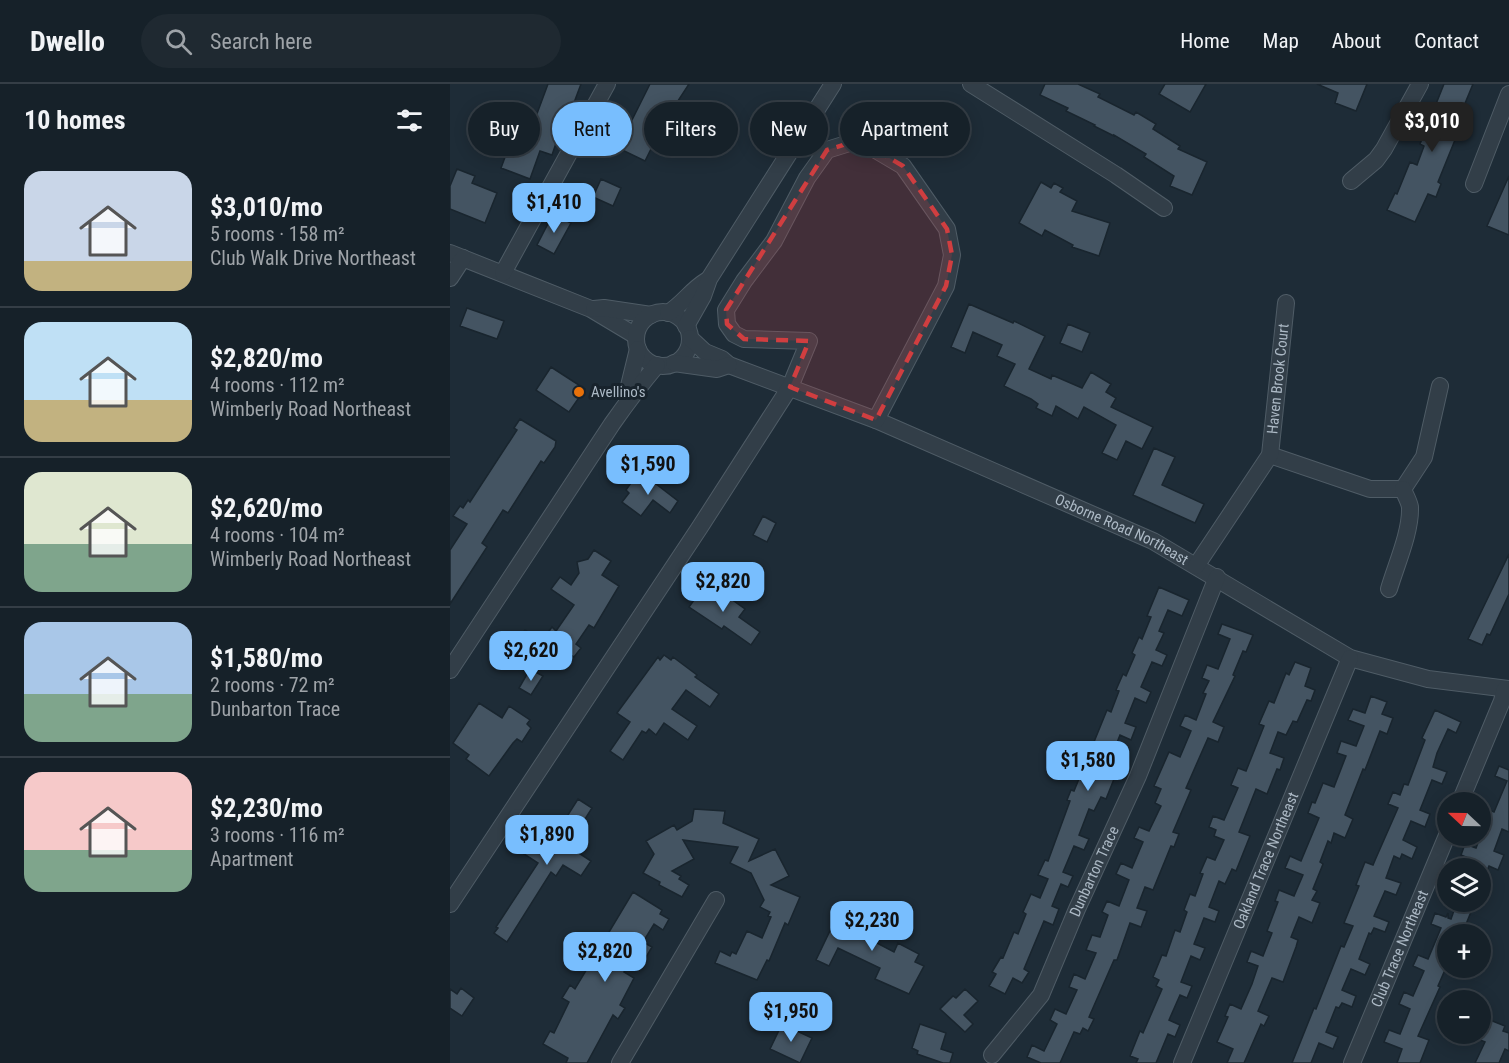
<!DOCTYPE html>
<html lang="en">
<head>
<meta charset="utf-8">
<style>
	body { margin:0; font-family:"Roboto Condensed",sans-serif; background:#1f2931; color:#f1f3f6; height:100vh; display:flex; flex-direction:column; font-size:22px; white-space:nowrap }
	* { box-sizing:border-box; margin:0 }
	p { font-size:20px; color:#9ea3a8 }
	.icon { flex:none; width:33px; height:33px; fill:none; stroke:currentColor; stroke-width:2; stroke-linecap:round; stroke-linejoin:round }
	.map { position:relative; flex:1; overflow:hidden }
	.panel { display:flex; flex-direction:column; background:#162129; width:450px }
	.panel>* { flex:none }
	.hud { position:absolute; left:18px; top:18px; width:570px; height:54px; display:flex; gap:12px }
	.needle { width:39px; rotate:292deg }
	.tools { position:absolute; left:987px; top:708px; display:grid; gap:12px }
	.tools a { display:grid; place-items:center; width:54px; height:54px; border-radius:50%; background:#162129; box-shadow:0 3px 15px #0003,0 0 0 2px #353e46; font-size:30px }
	.price { position:absolute; translate:-50% -51px; padding:0 14px; border-radius:12px; background:#78befe; color:#111; font-size:20px; line-height:39px; filter:drop-shadow(0 2px 3px #0008) }
	.price::after { content:''; position:absolute; left:50%; top:36px; width:18px; height:14px; margin-left:-9px; background:inherit; clip-path:polygon(0 0,100% 0,50% 100%) }
	.price.selected { background:#222; color:#fff }
	ul { padding:0; list-style:none }
	li { display:flex; align-items:center; gap:18px; height:150px; padding:0 24px }
	li+li { border-top:2px solid #353e46 }
	li span { display:grid; place-items:center; flex:none; width:168px; height:120px; border-radius:18px; color:#555 }
	li>.icon { margin-inline-start:auto }
	span .icon { width:72px; height:72px; fill:#fffc; stroke-width:1 }
	li b { font-size:26px }
	h2 { display:flex; justify-content:space-between; align-items:center; height:72px; padding:0 24px; font-size:26px }
	.chip { padding:0 21px; border-radius:27px; background:#162129; box-shadow:0 3px 15px #0003,0 0 0 2px #353e46; font-size:21px; line-height:54px }
	.chip.selected { background:#78befe; color:#111 }
	header { display:flex; align-items:center; gap:36px; box-sizing:border-box; height:84px; padding:0 30px; background:#162129; border-bottom:2px solid #353e46 }
	header strong { font-size:28px }
	nav { display:flex; gap:33px; margin-inline-start:auto; font-size:21px }
	.search { width:420px; height:54px; background:#1f2931; display:flex; align-items:center; gap:15px; box-sizing:border-box; padding:0 21px; border-radius:33px; color:#9ea3a8; font-size:22px }
	main { display:flex; flex:1; min-height:0 }
	.map>svg:first-child { display:block }
	.building { fill:#445462; stroke:#19252e; stroke-width:1.5 }
	.lines { fill:none; stroke-linecap:round; stroke-linejoin:round }
	.minor-casing { stroke:#4f5c66; stroke-width:18 }
	.minor { stroke:#323e48; stroke-width:16 }
	.marked { fill:#d03e40; fill-opacity:0.2; stroke:#d03e40; stroke-width:4.5; stroke-dasharray:12 8; stroke-linejoin:round }
	.food-dot { fill:#e8710a; stroke:#18232c; stroke-width:2 }
	.labels { text-anchor:middle; dominant-baseline:central; stroke-width:6; stroke-linejoin:round; paint-order:stroke }
	.street-label { font-size:15px; fill:#acb9c5; stroke:#18232c }
	.poi-label { font-size:15px; fill:#acb9c5; stroke:#18232c; text-anchor:start }
</style>
</head>
<body>
<header>
<strong>Dwello</strong>
<div class="search"><svg class="icon" aria-label="search" viewBox="0 0 24 24"><circle cx="10" cy="10" r="6"/><path d="M15 15l6 6"/></svg>Search here</div>
<nav><a>Home</a><a>Map</a><a>About</a><a>Contact</a></nav>
</header>
<main>
<section class="panel">
<h2>10 homes<svg class="icon" aria-label="filters" viewBox="0 0 24 24"><path d="M4 7h16M4 17h16"/><circle cx="9" cy="7" r="2"/><circle cx="15" cy="17" r="2"/></svg></h2>
<ul>
<li><span style="background:linear-gradient(#c9d6e8 75%,#c2b280 0)"><svg class="icon" aria-label="home" viewBox="0 0 24 24"><path d="M3 11l9-7 9 7M6 9v11h12V9"/></svg></span><div><b>$3,010/mo</b><p>5 rooms · 158 m²</p><p>Club Walk Drive Northeast</p></div></li>
<li><span style="background:linear-gradient(#bfe0f5 65%,#c2b280 0)"><svg class="icon" aria-label="home" viewBox="0 0 24 24"><path d="M3 11l9-7 9 7M6 9v11h12V9"/></svg></span><div><b>$2,820/mo</b><p>4 rooms · 112 m²</p><p>Wimberly Road Northeast</p></div></li>
<li><span style="background:linear-gradient(#dfe7d0 60%,#7fa58c 0)"><svg class="icon" aria-label="home" viewBox="0 0 24 24"><path d="M3 11l9-7 9 7M6 9v11h12V9"/></svg></span><div><b>$2,620/mo</b><p>4 rooms · 104 m²</p><p>Wimberly Road Northeast</p></div></li>
<li><span style="background:linear-gradient(#a9c7e8 60%,#7fa58c 0)"><svg class="icon" aria-label="home" viewBox="0 0 24 24"><path d="M3 11l9-7 9 7M6 9v11h12V9"/></svg></span><div><b>$1,580/mo</b><p>2 rooms · 72 m²</p><p>Dunbarton Trace</p></div></li>
<li><span style="background:linear-gradient(#f6c9c9 65%,#7fa58c 0)"><svg class="icon" aria-label="home" viewBox="0 0 24 24"><path d="M3 11l9-7 9 7M6 9v11h12V9"/></svg></span><div><b>$2,230/mo</b><p>3 rooms · 116 m²</p><p>Apartment</p></div></li>
</ul>
</section>
<div class="map">
<svg width="1059" height="979" viewBox="0 0 1059 979">
	<rect width="100%" height="100%" fill="#1e2c37"/>
	<path class="building" d="M98,0H131L116,40L113,39L102,71L90,67L80,95L51,84L61,57L67,59L77,32L85,35Z
		M200,0H239L222,26L227,29L215,52L209,49L195,77L168,64Z
		M595,0H628L650,10L648,13L684,31L686,28L706,40L703,45L730,62L728,65L757,78L742,111L720,102L724,92L694,73L696,70L664,51V52L644,42L645,41L616,27L618,24L590,11Z
		M715,0H756L740,28L709,10Z
		M867,0H917L906,27L885,19L888,9Z
		M994,0H1023L1009,34L1015,37L1009,52L1007,51L988,98L991,100L986,113L978,110L965,138L937,126L945,109L947,110L960,78L967,81L974,62L970,60Z
		M7,85L25,92L22,99L47,109L35,139L0,125V102Z
		M1059,92V151L1037,142Z
		M151,95L171,104L163,122L143,113Z
		M591,98L601,104L604,99L613,104L610,108L627,117L622,127L660,139L649,172L622,163L623,161L595,146L592,152L569,139Z
		M103,130L121,139L104,170L87,161Z
		M519,220L563,239L564,237L595,252L579,285L601,295L602,291L632,304L641,288L661,300L656,308L666,314L661,323L703,343L692,365L676,357L667,376L652,369L666,341L634,323L628,335L606,322L602,332L586,324L588,320L581,315L554,302L565,280L547,272L552,261L523,248L515,269L501,263Z
		M17,224L54,237L47,255L10,242Z
		M618,240L640,249L632,268L610,259Z
		M101,283L135,305L119,328L86,306Z
		M70,335L106,357L105,363L94,379L91,377L58,429L53,426L32,459L37,463L0,520V466L17,440L3,432L10,422L13,424L18,416L20,418L67,346L64,344Z
		M704,364L725,373L712,401L754,420L745,439L683,411Z
		M193,390L228,417L220,429L203,416L191,432L172,418L179,409L176,406L183,396L186,398Z
		M313,432L326,439L317,458L303,451Z
		M144,466L161,477L152,491L169,502L144,544L139,541L126,560L131,564L124,573L119,570L115,576L103,568L96,579L67,558L75,546L92,557L102,543L106,547L124,521L101,505L110,493L121,501L129,489L127,478L138,475Z
		M1059,470V510L1040,551L1037,550L1032,561L1018,555Z
		M257,498L295,525L289,533L310,548L301,561L274,542L272,545L239,523Z
		M709,503L739,516L732,532L718,526L709,547L714,549L706,566L717,571L712,582L702,578L691,603L701,608L696,619L685,614L675,639L686,643L681,656L670,651L660,676L670,680L656,715L651,713L644,727L639,725L629,751L639,755L634,766L624,762L613,788L623,792L618,803L611,800L602,822L609,825L603,841L594,837L574,885L579,888L572,899L563,894L555,910L539,902L546,890L542,888L551,873L553,874L564,848L568,850L576,830L573,828L581,810L590,814L598,795L588,791L595,776L598,777L620,717L617,716L621,706L624,707L657,626L661,628L669,607L666,606L673,590L676,592L685,571L682,569L689,553L692,555L701,533L697,532Z
		M772,540L803,551L796,568L793,567L783,591L785,592L763,638L774,643L768,658L758,654L736,704L741,706L723,748L729,750L724,763L721,762L703,806L695,803L687,824L697,827L691,843L680,839L667,876H664L639,933L644,935L638,947L633,944L630,950L624,948L610,979H591L577,973L582,961L594,967L607,940L600,936L605,925L616,930L627,906L619,903L624,890L635,895L646,869L636,866L642,851L650,853L658,831L652,828L657,817L669,822L679,796L666,790L671,779L682,784L693,758L684,754L689,743L699,747L711,722L705,719L711,705L704,702L719,668L730,673L741,647L730,642L735,631L746,636L756,610L753,609L759,597L752,594L757,581L768,585L780,555L768,550Z
		M214,571L221,576L223,573L247,591L245,593L269,610L260,623L236,606L222,625L247,642L238,656L214,639L206,651L199,645L196,649L192,647L173,676L160,667L180,638L167,629L208,573L210,576Z
		M845,578L861,584L855,602L865,606L861,617L857,616L847,638L843,637L836,651L828,648L820,669L834,674L830,686L827,685L817,710L806,705L789,748L800,752L786,787L782,785L775,800L769,797L759,823L769,827L765,838L754,834L744,860L755,864L750,876L741,872L731,898L742,902L737,914L730,911L719,936L730,941L725,953L718,950L706,979H686L688,975L680,972L690,947L693,949L712,905L706,902L709,896L703,893L712,871L716,872L725,846L730,848L737,828L734,826L740,810L745,812L753,790L750,789L757,773L765,776L774,756L764,752L766,746L759,743L763,732L774,736L788,704L781,701L788,684L796,687L814,642L809,640L819,617L824,619L836,589L839,591Z
		M80,585L93,592L81,611L69,604Z
		M921,612L937,618L932,630L943,634L937,650L930,647L915,686L913,685L895,731L903,735L895,754L884,749L881,759L878,757L870,778L873,780L863,805L867,807L862,816L870,819L862,839L849,833L841,853L848,856L846,863L833,898L822,894L808,927L819,932L814,942L811,940L794,979H777L783,965L767,958L778,933L775,932L780,920L791,925L802,900L808,882L797,878L801,867L813,872L822,849L817,847L828,818L825,817L829,806L844,812L853,791L835,784L840,772L851,777L869,734L858,729L862,718L865,719L873,699L884,703L896,672L887,669L891,657L906,662L914,642L898,636L903,625L915,629Z
		M29,619L52,634L59,622L80,636L77,640L81,644L72,658L67,655L63,659L39,692L16,675L19,671L3,659Z
		M985,626L1011,638L1006,649L998,645L987,669L983,683L997,688L992,700L982,696L970,726L980,730L975,743L961,737L953,756L967,763L962,775L952,770L950,775L944,772L936,794L951,799L946,811L935,807L924,832L939,838L935,848L924,844L921,850L919,849L909,875L920,880L915,891L901,885L892,906L906,912L902,923L892,919L889,924L886,923L876,948L888,953L883,965L869,959L861,979H842L864,924L866,925L891,862L894,863L903,842L894,839L909,802L906,801L915,778L923,781L926,774L948,724L938,720L943,708L950,711L954,700L958,701L975,656L972,654Z
		M1049,682L1059,686V748L1052,745L1044,767L1054,771L1048,786L1039,782L1031,801L1030,779L1011,771L1015,760L1026,764L1036,738L1030,736V722L1044,728L1057,697L1045,692Z
		M128,715L142,724L118,762L141,777L131,792L113,781L106,792L101,788L57,858L44,849L48,844L46,843L88,779L74,770L90,744L104,753Z
		M244,725L275,727L273,739L309,755L299,777L325,765L339,792L321,801L350,813L338,841L335,839L319,877L317,876L307,896L265,879L270,867L280,872L282,868L286,870L297,847L312,854L321,833L318,832L320,828L310,823L314,816L301,789L280,779L288,763L233,756L244,775L222,787L231,792L229,795L239,801L232,813L209,801L210,798L193,789L204,770L196,757L224,741L227,746L242,737Z
		M183,808L212,826L210,830L219,835L213,846L204,840L193,858L202,863L195,875L185,870L174,888L184,894L170,921L175,924L168,935L163,931L137,979H116L118,974L93,960L100,947L104,949L119,918L112,914L120,901L125,905Z
		M1007,818H1025L1012,850H998V879L988,902L990,903L968,952L979,956L970,979H947L952,965L934,958L939,946L950,950L960,925L949,920L954,908L963,912L974,887L963,882L968,871L978,875L991,844L981,840L985,829L996,833L998,829V834L1001,835Z
		M390,826L427,843L421,856L444,868L448,859L469,870L465,878L474,882L459,910L425,895L430,884L388,864L379,882L366,876Z
		M11,904L24,914L12,932L0,924V905L7,910Z
		M515,905L528,917L514,931L523,940L515,948L490,925L503,912L506,914Z
		M1030,932L1055,942L1053,947L1059,949V967L1055,965L1049,979H1025L1035,958L1030,956Z
		M332,940L362,954L350,979L320,965Z
		M470,940L496,949L491,965L503,969L500,979H493L467,970L468,967L462,964Z"/>
	<g class="lines">
		<g class="minor-casing">
			<g id="minor">
				<path d="M521,0L666,91L714,124"/>
				<path d="M901,97L926,76L934,65L970,0"/>
				<path d="M1024,100L1059,10"/>
				<path d="M0,169L141,225L186,252"/>
				<path d="M53,189L157,0"/>
				<path d="M0,194L13,174"/>
				<path d="M144,225L154,224L201,231"/>
				<circle cx="213" cy="255" r="27"/>
				<path d="M218,229C233,220 241,206 256,197"/>
				<path d="M236,242L253,212L259,195L383,0"/>
				<path id="s1" d="M240,254L255,268L272,275L279,281L426,336L703,457L900,574L978,595L1059,605"/>
				<path d="M224,279L267,285L279,281"/>
				<path d="M177,317L179,302L188,265"/>
				<path d="M820,371L920,405H953L974,373L990,302"/>
				<path id="s2" d="M746,482L820,371L836,219"/>
				<path d="M939,505C946,481 961,448 960,423C959,417 955,411 953,405"/>
				<path d="M0,586L162,340C176,320 191,300 207,281"/>
				<path d="M1010,718L1052,617L1055,605"/>
				<path d="M0,820L250,443L340,303L359,257L294,255L284,250L277,240L276,226L294,197L324,157L357,94L377,66L409,56L453,82L497,145L502,171L496,202L426,336"/>
				<path id="s3" d="M542,971L591,911L627,825L688,692L767,493"/>
				<path d="M170,979L266,816"/>
				<path id="s4" d="M732,979L900,574"/>
				<path id="s5" d="M902,979L998,749"/>
			</g>
		</g>
		<use href="#minor" class="minor"/>
	</g>
	<path class="marked" d="M409,56L453,82L497,145L502,171L496,202L426,336L340,303L359,257L294,255L277,240L276,226L377,66Z"/>
	<circle class="food-dot" cx="129" cy="308" r="6"/>
	<g class="labels">
		<g class="street-label">
			<text stroke="none"><textPath href="#s2" startOffset="210">Haven Brook Court</textPath></text>
			<text stroke="none"><textPath href="#s1" startOffset="474">Osborne Road Northeast</textPath></text>
			<text stroke="none"><textPath href="#s4" startOffset="219">Oakland Trace Northeast</textPath></text>
			<text stroke="none"><textPath href="#s3" startOffset="212">Dunbarton Trace</textPath></text>
			<text stroke="none"><textPath href="#s5" startOffset="124">Club Trace Northeast</textPath></text>
		</g>
		<g class="poi-label">
			<text x="141" y="308">Avellino's</text>
		</g>
	</g>
</svg>
<div class="tools">
<a><svg class="needle" viewBox="-14 -14 28 28"><path d="M0-13l5 13h-10z" fill="#e53935"/><path d="M0 13l5-13h-10z" fill="#9ea3a8"/></svg></a>
<a><svg class="icon" aria-label="layers" viewBox="0 0 24 24"><path d="M12 4l9 5-9 5-9-5zM3 14l9 5 9-5"/></svg></a>
<a>+</a>
<a>−</a>
</div>
<b class="price selected" style="left:982px;top:69px">$3,010</b>
<b class="price" style="left:104px;top:150px">$1,410</b>
<b class="price" style="left:198px;top:412px">$1,590</b>
<b class="price" style="left:273px;top:529px">$2,820</b>
<b class="price" style="left:81px;top:598px">$2,620</b>
<b class="price" style="left:638px;top:708px">$1,580</b>
<b class="price" style="left:97px;top:782px">$1,890</b>
<b class="price" style="left:422px;top:868px">$2,230</b>
<b class="price" style="left:155px;top:899px">$2,820</b>
<b class="price" style="left:341px;top:959px">$1,950</b>
<div class="hud">
<a class="chip">Buy</a>
<a class="chip selected">Rent</a>
<a class="chip">Filters</a>
<a class="chip">New</a>
<a class="chip">Apartment</a>
</div>
</div>
</main>
</body>
</html>
